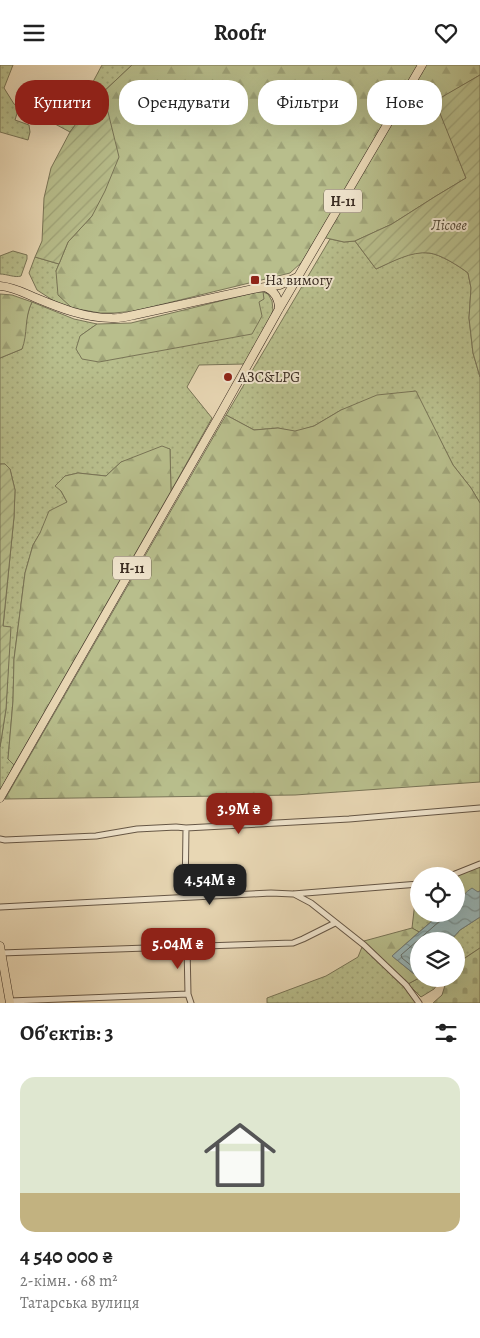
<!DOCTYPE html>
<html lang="uk">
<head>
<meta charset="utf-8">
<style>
	body { margin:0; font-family:Alegreya,serif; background:#f2f2f2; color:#222; height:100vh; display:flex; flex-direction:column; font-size:19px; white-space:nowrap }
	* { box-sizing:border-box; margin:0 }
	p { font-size:16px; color:#767676 }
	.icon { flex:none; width:28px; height:28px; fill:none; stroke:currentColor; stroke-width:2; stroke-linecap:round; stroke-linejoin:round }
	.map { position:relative; height:938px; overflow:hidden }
	.details { display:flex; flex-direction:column; background:#fff; flex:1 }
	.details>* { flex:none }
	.hud { position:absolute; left:15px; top:15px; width:450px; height:45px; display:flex; gap:10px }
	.tools { position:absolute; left:410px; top:802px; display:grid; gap:10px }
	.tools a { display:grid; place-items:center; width:55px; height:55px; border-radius:50%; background:#fff; box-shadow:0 5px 20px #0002; font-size:25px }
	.price { position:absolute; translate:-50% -42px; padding:0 11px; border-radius:10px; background:#8f2418; color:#fff; font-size:16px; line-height:32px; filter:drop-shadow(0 1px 2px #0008) }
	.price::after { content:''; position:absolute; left:50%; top:30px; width:15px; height:11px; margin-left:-8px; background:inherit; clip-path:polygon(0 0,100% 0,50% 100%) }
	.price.current { background:#222; color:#fff }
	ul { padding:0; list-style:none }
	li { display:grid; align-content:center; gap:10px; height:265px; padding:0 20px }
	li+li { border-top:1px solid #e0e0e0 }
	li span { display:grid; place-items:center; height:155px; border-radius:15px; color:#555 }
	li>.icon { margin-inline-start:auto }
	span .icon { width:90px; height:90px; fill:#fffc; stroke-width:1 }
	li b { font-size:21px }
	h2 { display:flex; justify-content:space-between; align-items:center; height:60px; padding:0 20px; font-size:21px }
	.chip { padding:0 18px; border-radius:20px; background:#fff; box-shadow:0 5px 20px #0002; font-size:18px; line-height:45px }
	.chip.current { background:#8f2418; color:#fff }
	header { display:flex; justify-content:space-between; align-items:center; height:65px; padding:0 20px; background:#fff; font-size:22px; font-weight:700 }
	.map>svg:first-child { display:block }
	.grass { fill:url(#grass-dots); stroke:#797557 }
	.forest { fill:url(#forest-firs); stroke:#797557 }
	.cemetery { fill:url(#cemetery-stones); stroke:#797557 }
	.garden { fill:url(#garden-furrows); stroke:#797557 }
	.water { fill:url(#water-waves); stroke:#747f7b }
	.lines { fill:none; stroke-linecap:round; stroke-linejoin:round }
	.shore { stroke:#6a726c; stroke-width:1 }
	.minor-casing { stroke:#665746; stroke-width:7 }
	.primary-casing { stroke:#3a2c22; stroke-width:9 }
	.minor { stroke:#f0e5ce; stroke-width:5 }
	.primary { stroke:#e8d7b4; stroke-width:8 }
	.poi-dot { fill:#8f2418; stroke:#f0e5ce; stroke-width:2 }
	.labels { text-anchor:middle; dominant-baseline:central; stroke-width:4; stroke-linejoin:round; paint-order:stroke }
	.shield { fill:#f0e5ce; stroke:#716456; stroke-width:1 }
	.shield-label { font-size:14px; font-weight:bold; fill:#3a2c22 }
	.park-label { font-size:15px; font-style:italic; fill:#534937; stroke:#f0e5ce }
	.poi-label { font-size:15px; fill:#3a2c22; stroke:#f0e5ce; text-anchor:start }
</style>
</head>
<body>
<header><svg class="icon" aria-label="menu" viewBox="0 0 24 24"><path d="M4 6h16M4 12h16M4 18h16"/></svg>Roofr<svg class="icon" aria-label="heart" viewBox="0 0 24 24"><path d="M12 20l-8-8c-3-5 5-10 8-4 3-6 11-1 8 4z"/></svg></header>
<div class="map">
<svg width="480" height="938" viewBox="0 0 480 938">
	<defs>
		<pattern id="grass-dots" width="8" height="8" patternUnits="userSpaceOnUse" patternTransform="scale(1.25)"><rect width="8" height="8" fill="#b8be8c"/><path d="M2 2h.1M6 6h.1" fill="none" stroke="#9fa378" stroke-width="1.8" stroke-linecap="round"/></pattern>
		<pattern id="forest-firs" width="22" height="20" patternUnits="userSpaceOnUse" patternTransform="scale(1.25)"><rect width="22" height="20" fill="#b8be8c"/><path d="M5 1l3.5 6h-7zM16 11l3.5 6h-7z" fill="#9fa378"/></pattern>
		<pattern id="cemetery-stones" width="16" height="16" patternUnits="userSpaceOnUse" patternTransform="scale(1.25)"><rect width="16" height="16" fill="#b8be8c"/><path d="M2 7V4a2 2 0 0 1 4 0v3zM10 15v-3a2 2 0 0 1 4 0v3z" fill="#9fa378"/></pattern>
		<pattern id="garden-furrows" width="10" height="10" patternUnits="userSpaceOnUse" patternTransform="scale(1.25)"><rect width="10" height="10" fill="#b8be8c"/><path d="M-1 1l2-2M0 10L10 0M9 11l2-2" fill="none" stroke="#9fa378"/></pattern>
		<pattern id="water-waves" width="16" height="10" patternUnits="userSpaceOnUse" patternTransform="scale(1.25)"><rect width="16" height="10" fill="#9bb7b7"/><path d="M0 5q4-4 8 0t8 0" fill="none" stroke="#7f9594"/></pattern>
	</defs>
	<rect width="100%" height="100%" fill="#e8d7b4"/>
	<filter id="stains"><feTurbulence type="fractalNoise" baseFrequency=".004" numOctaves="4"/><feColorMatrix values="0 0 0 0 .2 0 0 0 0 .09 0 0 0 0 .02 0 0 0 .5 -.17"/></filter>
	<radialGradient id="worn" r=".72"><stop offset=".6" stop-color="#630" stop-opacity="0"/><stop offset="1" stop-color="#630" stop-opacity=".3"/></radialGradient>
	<path class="grass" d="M0,0H13L4,23L14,39L19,42L15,55L29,60L30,67L28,75L0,67Z
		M102,0H132L99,31L107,43L85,47L70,67L55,59L87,28Z
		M330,174L344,177L355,176L376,204C392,197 411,185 429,188C440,189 459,201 468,208L471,223L469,253L473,288L480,312V438L471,423L453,400L415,326L341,345L314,361L295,367L278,363L254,365L226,350Z
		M13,186L27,190V194L21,211C15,213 7,209 0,209V191Z
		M35,192L59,199L56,206L72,243L54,236L37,225L29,208Z
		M263,227L268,229L272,236L273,245L270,254L245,299L199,300L187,322L212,353L171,426L170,384L121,397L106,411L78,408L65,411L56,421L61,426L67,437L40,468L33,480L25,508L14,594L13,636L8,694L14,700L0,726V682L6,644L10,562H3L14,452L15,425L10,404L5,399H0V293L22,284C25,269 25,251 32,237L74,254L97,259L80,271L258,237L263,234Z
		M419,833V849H438L439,850L419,867L412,863L415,837Z
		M480,852V883L456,899V876H450L460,865Z
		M362,882L403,921L416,938H267V933L326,911L358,892Z
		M419,913V914H447L445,919L439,917L434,924L421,932L408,919Z"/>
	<path class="forest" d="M132,0H418L302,197L290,208L135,246L114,248H100L72,243L58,230L56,206L68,177L92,151L107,43L99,31Z
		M422,0H480V10L436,36L466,113L436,131L392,159L355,176L344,177L322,172Z
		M257,227H263L264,234L259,237L262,251L252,269L99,297L82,294L76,284L80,271L97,259L131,258Z
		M0,229L12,230L32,237C24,253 28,269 22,284L0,293Z
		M416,326L453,400L471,423L480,438V717L295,730L5,734L226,350L254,365L278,363L295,366L314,361L341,345L377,330Z
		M162,381L170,384L171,426L14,700L8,694L13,636L14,594L25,508L33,480L40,468L49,446L67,437L61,426L55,421L65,411L78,408L106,411L121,397Z
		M480,801V826L461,834L456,837V811Z
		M412,863L419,867L392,891L419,913L408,919L364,876Z"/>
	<path class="cemetery" d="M480,883V938H433L442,930L447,914H456V899Z"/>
	<path class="garden" d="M480,10V312L473,288L469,253L471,223L468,208C459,201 440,189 429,188C411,186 392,197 376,204L355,176L392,159L436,131L466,113L435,36Z
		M107,43L119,92L105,126L92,151L68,177L59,199L35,192L42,176L44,133L51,103L70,67L85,47Z
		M0,399H5L10,404L15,425L14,452L3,561L11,562L6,644L0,682Z"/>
	<path class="water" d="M472,823L478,827L480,826V852L460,865L450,876H419V913L392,891L440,849H456V837C462,833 465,827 472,823Z"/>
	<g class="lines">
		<path class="shore" d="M419,907L402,893L401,890L441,855L442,849"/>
		<g class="minor-casing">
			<path id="minor" d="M0,774L5,775L96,771L137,764L176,762L186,763L349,754L480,743
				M450,811L480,799
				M294,829L311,838L364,880L406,920L419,938
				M185,832L186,763
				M0,842L271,828L293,829L419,819
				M187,881L188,929
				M1,888L293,878L303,874L335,858
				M10,936L188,929L191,938"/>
		</g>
		<g class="primary-casing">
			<path id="primary" d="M0,221C14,222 24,228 36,233C60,243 85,253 111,253C118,254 126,252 134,250L258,223L280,220L297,212
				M265,222C275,226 279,233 279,244
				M0,733L218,353L279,244L422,0
				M0,881L10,938"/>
		</g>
		<use href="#minor" class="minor"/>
		<use href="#primary" class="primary"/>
	</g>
	<g class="poi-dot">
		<rect x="250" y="210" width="10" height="10" rx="2.5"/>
		<circle cx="228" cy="312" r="5"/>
	</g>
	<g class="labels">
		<g class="shield">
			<rect x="324" y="124.5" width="38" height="23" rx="4"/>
			<rect x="113" y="491.5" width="38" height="23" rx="4"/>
		</g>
		<g class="shield-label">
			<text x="343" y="136">Н-11</text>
			<text x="132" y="503">Н-11</text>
		</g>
		<g class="park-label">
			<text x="449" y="160">Лісове</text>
		</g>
		<g class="poi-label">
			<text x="265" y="215">На вимогу</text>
			<text x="238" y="312">АЗС&amp;LPG</text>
		</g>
	</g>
	<rect width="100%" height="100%" filter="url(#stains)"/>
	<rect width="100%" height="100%" fill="url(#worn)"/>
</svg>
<div class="tools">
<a><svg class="icon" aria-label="locate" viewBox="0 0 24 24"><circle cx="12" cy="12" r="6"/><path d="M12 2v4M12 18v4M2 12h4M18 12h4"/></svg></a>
<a><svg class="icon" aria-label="layers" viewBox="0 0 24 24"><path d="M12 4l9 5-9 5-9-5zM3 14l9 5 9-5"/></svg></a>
</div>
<b class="price" style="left:239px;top:770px">3.9M ₴</b>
<b class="price current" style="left:210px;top:841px">4.54M ₴</b>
<b class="price" style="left:178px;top:905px">5.04M ₴</b>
<div class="hud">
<a class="chip current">Купити</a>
<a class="chip">Орендувати</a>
<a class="chip">Фільтри</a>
<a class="chip">Нове</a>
</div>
</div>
<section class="details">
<h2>Об’єктів: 3<svg class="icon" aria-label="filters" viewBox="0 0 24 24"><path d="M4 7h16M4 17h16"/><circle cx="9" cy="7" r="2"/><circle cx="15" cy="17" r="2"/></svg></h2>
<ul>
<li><span style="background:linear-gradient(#dfe7d0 75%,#c2b280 0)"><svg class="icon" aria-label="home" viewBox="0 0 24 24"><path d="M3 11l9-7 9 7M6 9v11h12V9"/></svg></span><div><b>4 540 000 ₴</b><p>2-кімн. · 68 m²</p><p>Татарська вулиця</p></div></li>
</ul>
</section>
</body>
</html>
